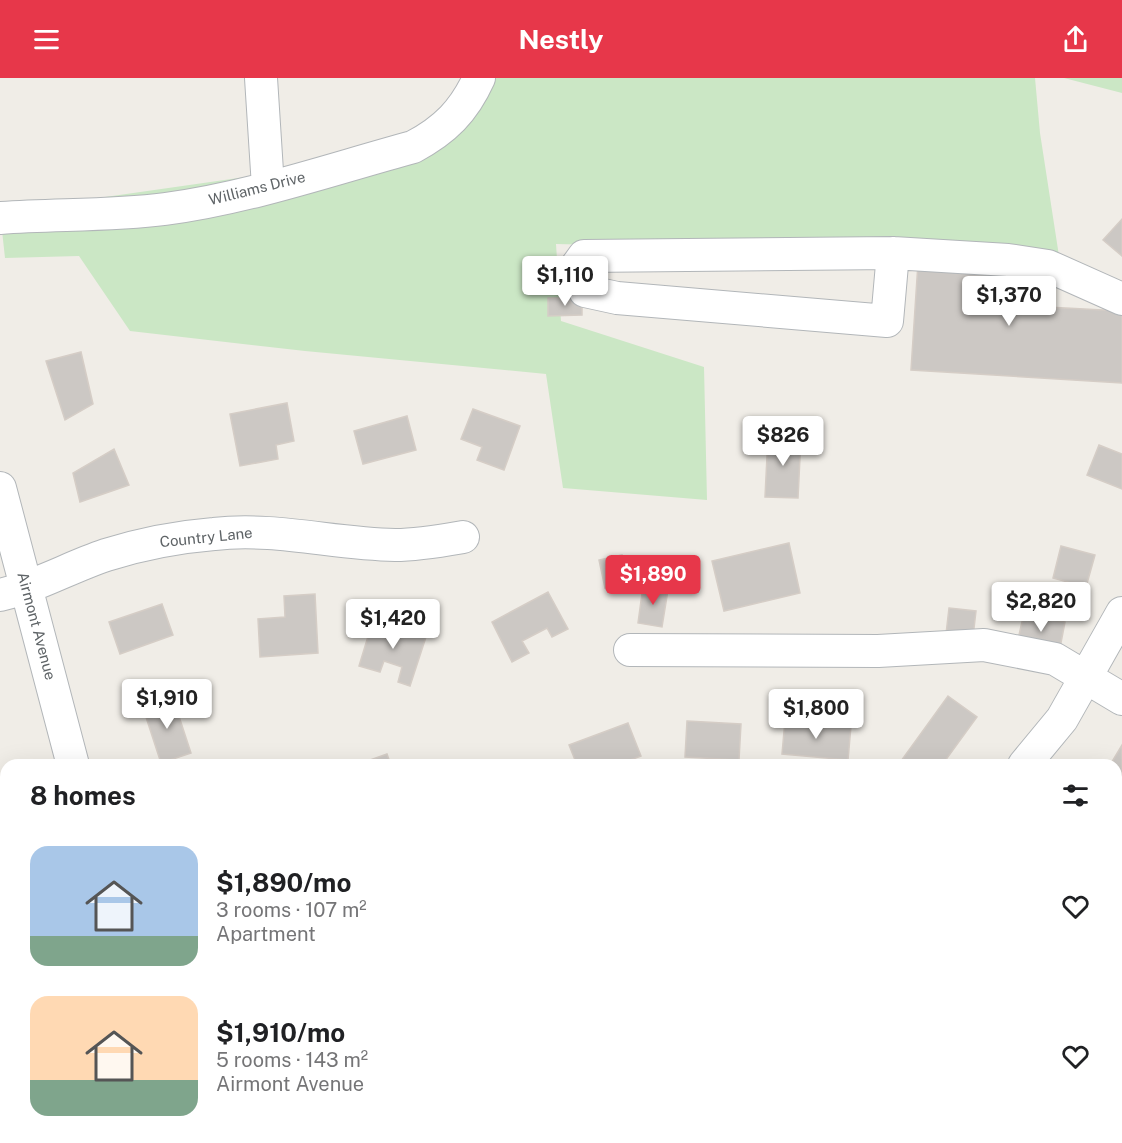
<!DOCTYPE html>
<html lang="en">
<head>
<meta charset="utf-8">
<style>
	body { margin:0; font-family:"Public Sans",sans-serif; background:#f6f6f6; color:#202124; height:100vh; display:flex; flex-direction:column; font-size:22px; white-space:nowrap }
	* { box-sizing:border-box; margin:0 }
	p { font-size:20px; color:#757577 }
	.icon { flex:none; width:33px; height:33px; fill:none; stroke:currentColor; stroke-width:2; stroke-linecap:round; stroke-linejoin:round }
	.map { position:relative; flex:1; overflow:hidden }
	.sheet { position:absolute; left:0px; top:681px; width:1122px; height:384px; display:flex; flex-direction:column; background:#fff; border-radius:18px 18px 0 0; box-shadow:0 6px 24px #0002 }
	.sheet>* { flex:none }
	.price { position:absolute; translate:-50% -51px; padding:0 14px; border-radius:6px; background:#fff; color:#222; font-size:20px; line-height:39px; filter:drop-shadow(0 2px 3px #0008) }
	.price::after { content:''; position:absolute; left:50%; top:36px; width:18px; height:14px; margin-left:-9px; background:inherit; clip-path:polygon(0 0,100% 0,50% 100%) }
	.price.on { background:#e7374a; color:#fff }
	ul { padding:0; list-style:none }
	li { display:flex; align-items:center; gap:18px; height:150px; padding:0 30px }
	li span { display:grid; place-items:center; flex:none; width:168px; height:120px; border-radius:18px; color:#555 }
	li>.icon { margin-inline-start:auto }
	span .icon { width:72px; height:72px; fill:#fffc; stroke-width:1 }
	li b { font-size:26px }
	h2 { display:flex; justify-content:space-between; align-items:center; height:72px; padding:0 30px; font-size:26px }
	header { display:flex; justify-content:space-between; align-items:center; height:78px; padding:0 30px; background:#e7374a; color:#fff; font-size:27px; font-weight:700 }
	.map>svg:first-child { display:block }
	.green { fill:#cbe7c5 }
	.building { fill:#ccc8c4; stroke:#d5cdc6; stroke-width:1.5 }
	.lines { fill:none; stroke-linecap:round; stroke-linejoin:round }
	.minor-casing { stroke:#b2b6b9; stroke-width:34 }
	.minor { stroke:#fff; stroke-width:32 }
	.labels { text-anchor:middle; dominant-baseline:central; stroke-width:4.5; stroke-linejoin:round; paint-order:stroke }
	.street-label { font-size:15px; fill:#5f6467; stroke:#fff }
</style>
</head>
<body>
<header><svg class="icon" aria-label="menu" viewBox="0 0 24 24"><path d="M4 6h16M4 12h16M4 18h16"/></svg>Nestly<svg class="icon" aria-label="share" viewBox="0 0 24 24"><path d="M12 15V3M7 8l5-5 5 5M5 13v7h14v-7"/></svg></header>
<div class="map">
<svg width="1122" height="1065" viewBox="0 0 1122 1065">
	<rect width="100%" height="100%" fill="#f0ede7"/>
	<path class="green" d="M490,0H1035L1040,55L1059,178L556,166L561,243L704,289L707,422L563,410L546,296L305,273L130,253L79,178L5,180L0,134L399,77Z
		M1064,0H1122V15Z
		M1122,888V1029L1116,1026V896Z
		M12,1059H91L92,1065H0V1061Z"/>
	<path class="building" d="M1122,141V178L1103,162Z
		M918,185L1049,193L1047,229L1122,233V305L911,292Z
		M548,220H582V237L548,238Z
		M81,274L93,326L65,342L46,283Z
		M287,325L294,363L276,367L278,381L240,388L230,336Z
		M473,331L520,348L504,392L477,382L482,369L461,361Z
		M407,338L416,372L363,386L354,353Z
		M768,358L801,359L798,420L765,419Z
		M1099,367L1122,376V411L1087,397Z
		M114,371L129,407L80,424L73,395Z
		M789,465L800,515L724,533L712,483Z
		M1061,468L1095,477L1086,509L1053,500Z
		M622,477L628,505L605,510L599,482Z
		M643,508L668,512L662,549L638,545Z
		M548,514L568,551L552,559L547,550L522,563L529,575L512,584L492,544Z
		M315,516L318,575L260,579L258,541L285,539L284,518Z
		M162,526L173,557L120,576L109,544Z
		M949,530L976,533L973,559L946,556Z
		M1024,535L1065,544L1059,575L1017,566Z
		M373,542L426,559L410,608L398,604L402,589L384,583L380,594L359,588Z
		M948,618L977,639L942,687H907L901,683Z
		M173,620L191,675L161,685L143,630Z
		M785,642L851,648L848,682L782,676Z
		M687,643L741,646L739,682L685,679Z
		M628,645L641,678L617,687H577L569,667Z
		M1122,667V777L1116,787V687H1110Z
		M387,676L391,687H356Z
		M6,732V763L1,764L0,734Z
		M6,849V894L1,895L0,850Z
		M230,1059H267L237,1065H231Z
		M531,1059H565L566,1065H533Z
		M686,1059H723V1065H686Z"/>
	<g class="lines">
		<g class="minor-casing">
			<path id="minor" d="M261,0L268,109
				M0,140C55,136 110,138 165,131C249,120 332,91 413,69C445,52 464,33 479,0
				M893,175L887,243L617,220L585,213L576,189L584,178L893,175L1008,182L1048,188L1122,221
				M0,410L73,687
				M0,517C38,508 70,489 106,477C141,466 177,459 214,456C275,449 334,466 395,467C418,467 440,463 463,459
				M630,572L878,573L984,567L1055,581L1122,621
				M1024,687L1062,641L1122,535
				M1116,817L1122,809
				M0,1017L6,1016
				M143,1059L144,1065
				M627,1059V1065
				M856,1059L898,1065
				M783,1065L784,1059
				M947,1065L951,1059"/>
		</g>
		<use href="#minor" class="minor"/>
	</g>
	<g class="labels">
		<g class="street-label">
			<text transform="translate(257 110) rotate(-14)">Williams Drive</text>
			<text transform="translate(206 459) rotate(-6)">Country Lane</text>
			<text transform="translate(37 548) rotate(75)">Airmont Avenue</text>
		</g>
	</g>
</svg>
<b class="price" style="left:565px;top:229px">$1,110</b>
<b class="price" style="left:1009px;top:249px">$1,370</b>
<b class="price" style="left:783px;top:389px">$826</b>
<b class="price on" style="left:653px;top:528px">$1,890</b>
<b class="price" style="left:1041px;top:555px">$2,820</b>
<b class="price" style="left:393px;top:572px">$1,420</b>
<b class="price" style="left:167px;top:652px">$1,910</b>
<b class="price" style="left:816px;top:662px">$1,800</b>
<section class="sheet">
<h2>8 homes<svg class="icon" aria-label="filters" viewBox="0 0 24 24"><path d="M4 7h16M4 17h16"/><circle cx="9" cy="7" r="2"/><circle cx="15" cy="17" r="2"/></svg></h2>
<ul>
<li><span style="background:linear-gradient(#a9c7e8 75%,#7fa58c 0)"><svg class="icon" aria-label="home" viewBox="0 0 24 24"><path d="M3 11l9-7 9 7M6 9v11h12V9"/></svg></span><div><b>$1,890/mo</b><p>3 rooms · 107 m²</p><p>Apartment</p></div><svg class="icon" aria-label="heart" viewBox="0 0 24 24"><path d="M12 20l-8-8c-3-5 5-10 8-4 3-6 11-1 8 4z"/></svg></li>
<li><span style="background:linear-gradient(#ffd9b3 70%,#7fa58c 0)"><svg class="icon" aria-label="home" viewBox="0 0 24 24"><path d="M3 11l9-7 9 7M6 9v11h12V9"/></svg></span><div><b>$1,910/mo</b><p>5 rooms · 143 m²</p><p>Airmont Avenue</p></div><svg class="icon" aria-label="heart" viewBox="0 0 24 24"><path d="M12 20l-8-8c-3-5 5-10 8-4 3-6 11-1 8 4z"/></svg></li>
</ul>
</section>
</div>
</body>
</html>
